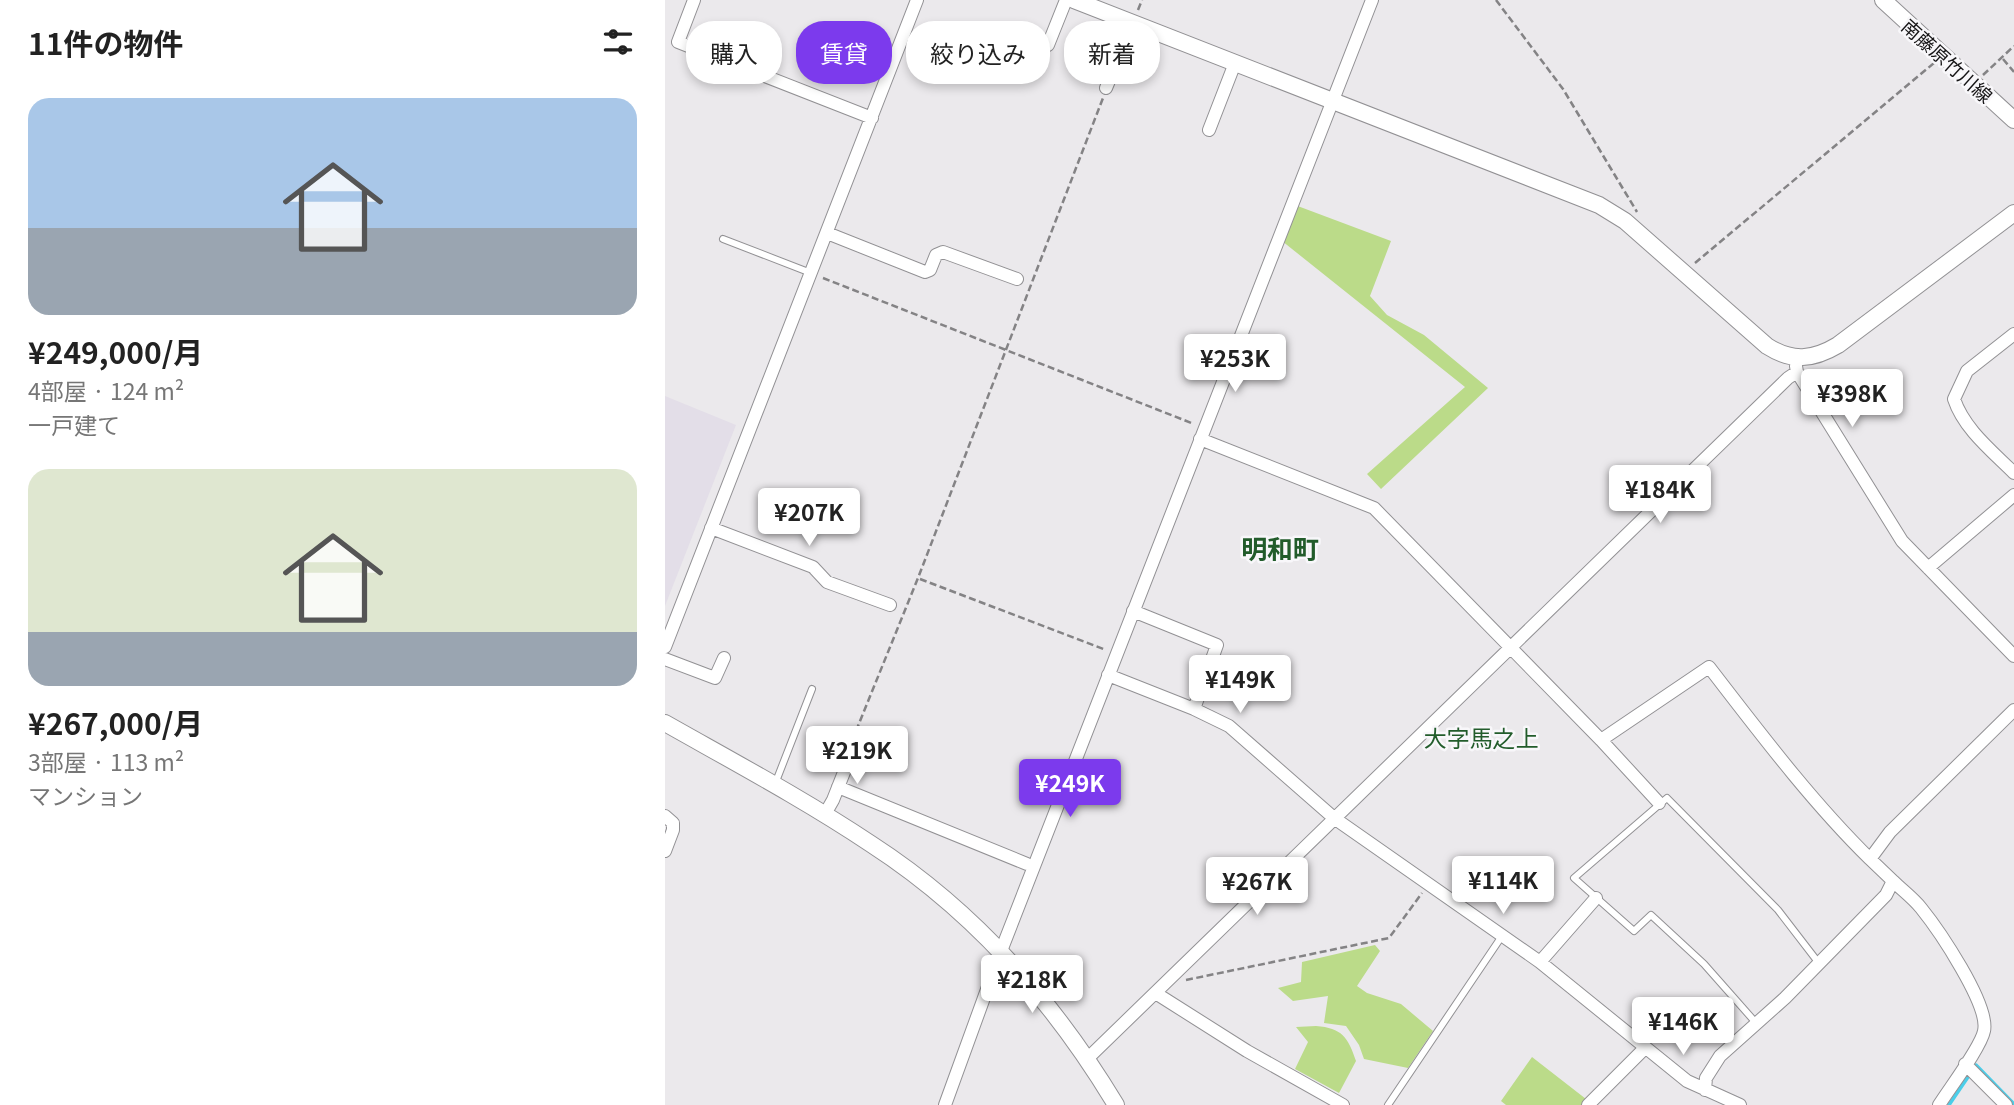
<!DOCTYPE html>
<html lang="ja">
<head>
<meta charset="utf-8">
<style>
	body { margin:0; font-family:Georgia,"Noto Sans JP",serif; background:#f2f2f2; color:#222; height:100vh; display:flex; flex-direction:column; font-size:26px; white-space:nowrap }
	* { box-sizing:border-box; margin:0 }
	p { font-size:23px; color:#767676 }
	.icon { flex:none; width:38px; height:38px; fill:none; stroke:currentColor; stroke-width:2; stroke-linecap:round; stroke-linejoin:round }
	.map { position:relative; flex:1; overflow:hidden }
	.details { display:flex; flex-direction:column; background:#fff; width:665px }
	.details>* { flex:none }
	.guide { position:absolute; left:21px; top:21px; width:665px; height:63px; display:flex; gap:14px }
	.price { position:absolute; translate:-50% -60px; padding:0 16px; border-radius:7px; background:#fff; color:#222; font-size:23px; line-height:46px; filter:drop-shadow(0 2px 4px #0008) }
	.price::after { content:''; position:absolute; left:50%; top:42px; width:21px; height:16px; margin-left:-10px; background:inherit; clip-path:polygon(0 0,100% 0,50% 100%) }
	.price.on { background:#7c3aed; color:#fff }
	ul { padding:0; list-style:none }
	li { display:grid; align-content:center; gap:14px; height:371px; padding:0 28px }
	li span { display:grid; place-items:center; height:217px; border-radius:21px; color:#555 }
	li>.icon { margin-inline-start:auto }
	span .icon { width:126px; height:126px; fill:#fffc; stroke-width:1 }
	li b { font-size:30px }
	h2 { display:flex; justify-content:space-between; align-items:center; height:84px; padding:0 28px; font-size:30px }
	.pill { padding:0 24px; border-radius:28px; background:#fff; box-shadow:0 4px 10px #0003; font-size:24px; line-height:63px }
	.pill.on { background:#7c3aed; color:#fff }
	main { display:flex; flex:1; min-height:0 }
	.map>svg:first-child { display:block }
	.built { fill:#e3dee8 }
	.green { fill:#bbdb89 }
	.lines { fill:none; stroke-linecap:round; stroke-linejoin:round }
	.stream { stroke:#4bcee9; stroke-width:3.5 }
	.lane-casing { stroke:#929194; stroke-width:8 }
	.street-casing { stroke:#929194; stroke-width:14 }
	.secondary-casing { stroke:#929194; stroke-width:18 }
	.path { stroke:#848385; stroke-width:2.5; stroke-dasharray:7 3.5; stroke-linecap:butt }
	.lane { stroke:#fff; stroke-width:6 }
	.street { stroke:#fff; stroke-width:12 }
	.secondary { stroke:#fff; stroke-width:16 }
	.labels { text-anchor:middle; dominant-baseline:central; stroke-width:5; stroke-linejoin:round; paint-order:stroke }
	.street-label { font-size:19px; fill:#161516; stroke:#f8f7fa }
	.quarter-label { font-size:23px; fill:#225c2b; stroke:#f8f7fa }
	.district-label { font-size:26px; font-weight:bold; fill:#225c2b; stroke:#f8f7fa }
</style>
</head>
<body>
<main>
<section class="details">
<h2>11件の物件<svg class="icon" aria-label="filters" viewBox="0 0 24 24"><path d="M4 7h16M4 17h16"/><circle cx="9" cy="7" r="2"/><circle cx="15" cy="17" r="2"/></svg></h2>
<ul>
<li><span style="background:linear-gradient(#a9c7e8 60%,#9aa5b1 0)"><svg class="icon" aria-label="home" viewBox="0 0 24 24"><path d="M3 11l9-7 9 7M6 9v11h12V9"/></svg></span><div><b>¥249,000/月</b><p>4部屋 · 124 m²</p><p>一戸建て</p></div></li>
<li><span style="background:linear-gradient(#dfe7d0 75%,#9aa5b1 0)"><svg class="icon" aria-label="home" viewBox="0 0 24 24"><path d="M3 11l9-7 9 7M6 9v11h12V9"/></svg></span><div><b>¥267,000/月</b><p>3部屋 · 113 m²</p><p>マンション</p></div></li>
</ul>
</section>
<div class="map">
<svg width="1349" height="1105" viewBox="0 0 1349 1105">
	<rect width="100%" height="100%" fill="#ebe9ec"/>
	<path class="built" d="M0,396L71,425L0,606Z"/>
	<path class="green" d="M630,205L726,241L705,296L722,315L759,335L823,388L716,489L702,474L800,387L617,241Z
		M710,945L715,951L692,986L702,993L736,1004L768,1031L743,1068L699,1059L694,1045L681,1026L659,1023L663,996L628,1001L613,988L636,982L637,962Z
		M651,1026C677,1028 683,1037 691,1061L674,1093L630,1069L643,1042L631,1027Z
		M867,1057L921,1099L916,1105H841L836,1101Z"/>
	<g class="lines">
		<path class="stream" d="M1309,1068L1311,1065L1349,1104
			M1284,1105L1305,1074"/>
		<g class="lane-casing">
			<path id="lane" d="M58,239L146,273
				M110,784L147,689
				M1092,1024L1039,964L986,915L969,931L909,878L1002,798L1113,910L1153,962
				M723,1105L837,936"/>
		</g>
		<g class="street-casing">
			<path id="street" d="M29,0L13,42L207,118
				M383,45L401,0
				M441,88L468,23
				M544,130L570,63
				M162,233L260,272L265,270L271,255L278,252L352,279
				M1349,334L1302,371L1289,399C1299,429 1327,451 1349,473
				M1131,366L1132,372L1237,541L1349,656
				M535,439L709,508L936,740L994,803
				M46,528L148,567L162,582L225,605
				M1263,568L1349,495
				M468,611L552,645L529,709
				M0,647L252,0
				M0,659L50,678L59,658
				M443,675L529,709L564,726L669,818L875,962L1022,1081L1075,1105
				M936,740L1044,667C1095,733 1146,801 1205,859
				M173,787L362,864
				M160,814L168,800L191,742
				M0,816L8,823V830L0,851
				M1228,881C1237,890 1248,898 1256,908C1273,929 1325,1005 1319,1031C1316,1047 1284,1089 1274,1105
				M875,962L931,898
				M492,994L582,1051L678,1105
				M422,1059L1123,378L1132,372
				M1300,1064L1341,1105
				M1040,1090L1041,1078L1055,1056L1120,998L1221,895L1228,881L1205,859L1225,832L1349,710
				M280,1105L336,951L707,0
				M923,1105L980,1048"/>
		</g>
		<g class="secondary-casing">
			<path id="secondary" d="M409,0L934,205L960,221L1102,346C1127,362 1148,360 1173,345L1349,213
				M1218,0L1349,120
				M0,723C69,762 140,800 206,844C308,910 389,1002 451,1105"/>
		</g>
		<path class="path" d="M831,0L898,89L972,212
			M473,10L477,0
			M1338,59L1349,72
			M1318,75L1349,46
			M1030,263L1269,63
			M158,278L529,424
			M255,579L441,650
			M191,731L253,578L438,98
			M521,980L724,938L757,893"/>
		<use href="#lane" class="lane"/>
		<use href="#street" class="street"/>
		<use href="#secondary" class="secondary"/>
	</g>
	<g class="labels">
		<g class="street-label">
			<text transform="translate(1283 60) rotate(42)">南藤原竹川線</text>
		</g>
		<g class="quarter-label">
			<text x="816" y="737">大字馬之上</text>
		</g>
		<g class="district-label">
			<text x="615" y="547">明和町</text>
		</g>
	</g>
</svg>
<b class="price" style="left:570px;top:394px">¥253K</b>
<b class="price" style="left:1187px;top:429px">¥398K</b>
<b class="price" style="left:995px;top:525px">¥184K</b>
<b class="price" style="left:144px;top:548px">¥207K</b>
<b class="price" style="left:575px;top:715px">¥149K</b>
<b class="price" style="left:192px;top:786px">¥219K</b>
<b class="price on" style="left:405px;top:819px">¥249K</b>
<b class="price" style="left:838px;top:916px">¥114K</b>
<b class="price" style="left:592px;top:917px">¥267K</b>
<b class="price" style="left:367px;top:1015px">¥218K</b>
<b class="price" style="left:1018px;top:1057px">¥146K</b>
<div class="guide">
<a class="pill">購入</a>
<a class="pill on">賃貸</a>
<a class="pill">絞り込み</a>
<a class="pill">新着</a>
</div>
</div>
</main>
</body>
</html>
